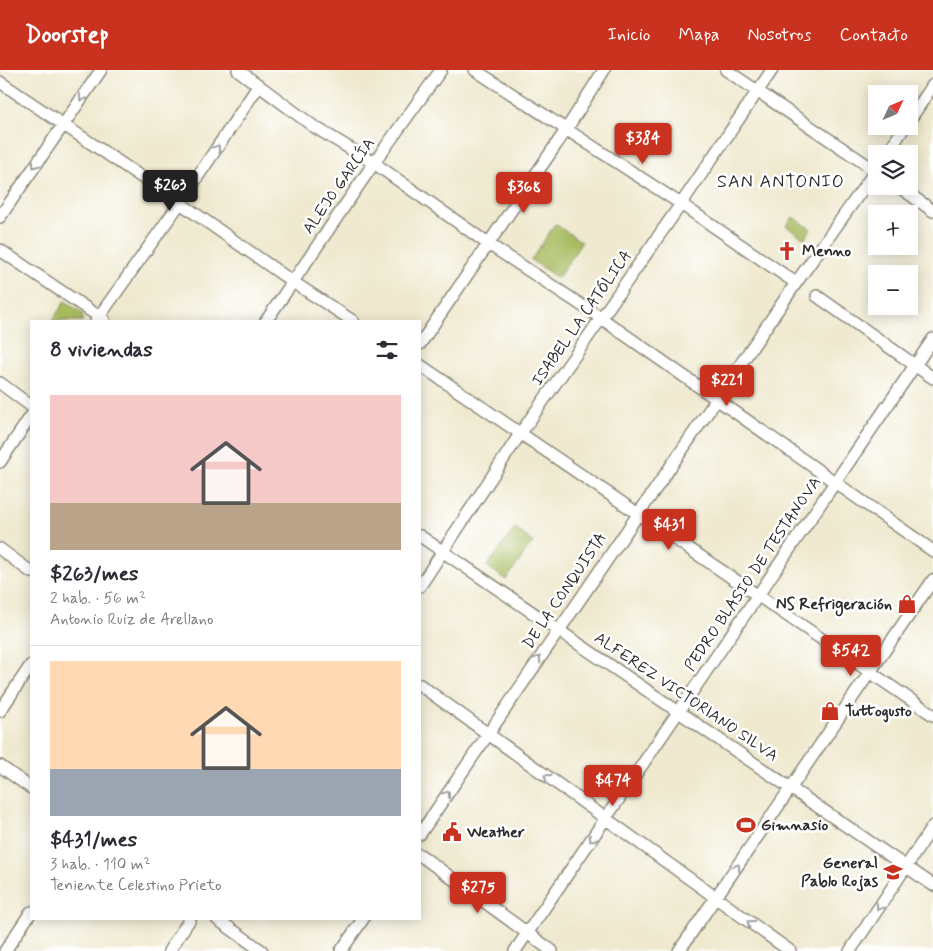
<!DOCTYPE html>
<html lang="es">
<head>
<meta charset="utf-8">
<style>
	body { margin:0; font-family:Mynerve,sans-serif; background:#f2f2f3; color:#2b2b33; height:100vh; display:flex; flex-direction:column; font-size:19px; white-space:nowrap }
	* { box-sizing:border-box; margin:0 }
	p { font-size:16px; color:#7c7c81 }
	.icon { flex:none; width:28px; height:28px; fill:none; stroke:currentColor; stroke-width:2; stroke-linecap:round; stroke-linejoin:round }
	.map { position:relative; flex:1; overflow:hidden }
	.details { position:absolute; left:30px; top:250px; width:391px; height:600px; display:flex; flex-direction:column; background:#fff; border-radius:0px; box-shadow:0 2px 12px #0003 }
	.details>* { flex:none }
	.needle { width:32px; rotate:46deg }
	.buttons { position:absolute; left:868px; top:15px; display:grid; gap:10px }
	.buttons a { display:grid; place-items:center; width:50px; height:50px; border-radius:0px; background:#fff; box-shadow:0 2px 12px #0003; font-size:25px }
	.price { position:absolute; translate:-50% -42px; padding:0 11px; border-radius:5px; background:#c8321e; color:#fff; font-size:16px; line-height:32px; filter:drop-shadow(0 1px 2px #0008) }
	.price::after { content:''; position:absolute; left:50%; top:30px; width:15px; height:11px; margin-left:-8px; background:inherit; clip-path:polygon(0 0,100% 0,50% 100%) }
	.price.selected { background:#222; color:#fff }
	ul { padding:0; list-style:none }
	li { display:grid; align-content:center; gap:10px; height:265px; padding:0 20px }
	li+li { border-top:1px solid #e1e1e2 }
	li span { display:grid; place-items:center; height:155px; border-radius:0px; color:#555 }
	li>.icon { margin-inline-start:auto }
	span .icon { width:90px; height:90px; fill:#fffc; stroke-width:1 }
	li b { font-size:21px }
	h2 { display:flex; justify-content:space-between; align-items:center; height:60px; padding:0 20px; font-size:21px }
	header { display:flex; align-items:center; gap:30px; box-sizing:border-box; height:70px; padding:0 25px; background:#c8321e; color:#fff }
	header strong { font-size:24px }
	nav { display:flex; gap:28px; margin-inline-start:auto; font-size:18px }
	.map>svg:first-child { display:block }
	.green { fill:#a8bc60; stroke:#6a7446 }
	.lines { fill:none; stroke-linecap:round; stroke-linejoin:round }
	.minor-casing { stroke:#8d8a7d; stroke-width:14 }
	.minor { stroke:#fff; stroke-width:11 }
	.oneway { stroke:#a0a0a0 }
	.labels { text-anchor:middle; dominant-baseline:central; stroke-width:5; stroke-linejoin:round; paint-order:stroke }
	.street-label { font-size:16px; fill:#2b2b2b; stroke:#fff }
	.poi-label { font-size:16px; font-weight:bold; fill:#2b2b2b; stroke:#fff; text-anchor:start }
	.neighbourhood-label { font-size:18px; letter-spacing:1px; fill:#2b2b2b; stroke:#fff }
</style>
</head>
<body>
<header>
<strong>Doorstep</strong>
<nav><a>Inicio</a><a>Mapa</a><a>Nosotros</a><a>Contacto</a></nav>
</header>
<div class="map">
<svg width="933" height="881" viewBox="0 0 933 881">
	<rect width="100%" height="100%" fill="#fff"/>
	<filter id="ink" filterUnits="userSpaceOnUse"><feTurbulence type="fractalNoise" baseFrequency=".02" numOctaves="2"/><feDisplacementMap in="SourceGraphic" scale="10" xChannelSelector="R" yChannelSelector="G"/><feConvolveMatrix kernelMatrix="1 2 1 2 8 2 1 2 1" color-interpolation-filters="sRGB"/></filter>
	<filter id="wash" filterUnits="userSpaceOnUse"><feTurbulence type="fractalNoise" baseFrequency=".0096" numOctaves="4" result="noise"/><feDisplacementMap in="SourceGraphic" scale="20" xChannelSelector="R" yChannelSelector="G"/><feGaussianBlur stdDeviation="1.12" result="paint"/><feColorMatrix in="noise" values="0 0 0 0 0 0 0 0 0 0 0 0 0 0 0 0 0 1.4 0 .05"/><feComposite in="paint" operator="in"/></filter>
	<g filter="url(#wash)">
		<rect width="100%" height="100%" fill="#efe9cf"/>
		<path class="green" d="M793,147L811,159L805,169L786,156Z
			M555,154L582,172L558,208L531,190Z
			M65,231L82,243L83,251H52Z
			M515,458L533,472L506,510L487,496Z"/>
	</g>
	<g filter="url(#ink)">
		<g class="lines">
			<g class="minor-casing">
				<path id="minor" d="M238,0L313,56L374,93L487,173L601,248L933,481
					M475,0L681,134L796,213
					M726,0L876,101
					M0,12L180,133L293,212L353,251
					M909,51L933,15
					M887,84L905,56
					M898,116L933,141
					M0,147L101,0
					M0,180L104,250
					M817,226L933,308
					M96,251L180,133L259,15
					M266,251L374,93L441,0
					M420,274L566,60L604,0
					M420,295L933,645
					M0,313L31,336
					M0,392L31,346
					M420,466L933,815
					M0,479L31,502
					M420,516L520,364L681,134L772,0
					M420,615L790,881
					M0,641L31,595
					M0,696L31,718
					M420,764L796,213L876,100
					M420,785L552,881
					M217,849L262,881
					M5,881L31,842
					M169,881L190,849
					M341,881L363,849
					M515,881L933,269
					M679,881L933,510
					M850,881L933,756"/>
			</g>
			<use href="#minor" class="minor"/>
		</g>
		<defs><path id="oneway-chevron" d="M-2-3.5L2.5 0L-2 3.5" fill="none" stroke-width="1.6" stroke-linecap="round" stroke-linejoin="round" transform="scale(1.25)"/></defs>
		<g class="oneway">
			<use href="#oneway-chevron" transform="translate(82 28) rotate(124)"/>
			<use href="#oneway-chevron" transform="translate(217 78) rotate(-56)"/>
			<use href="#oneway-chevron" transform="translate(35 95) rotate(125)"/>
			<use href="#oneway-chevron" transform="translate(538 589) rotate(-56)"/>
			<use href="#oneway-chevron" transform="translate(547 707) rotate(-144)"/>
			<use href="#oneway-chevron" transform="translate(447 724) rotate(-56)"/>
			<use href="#oneway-chevron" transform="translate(592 769) rotate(124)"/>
			<use href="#oneway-chevron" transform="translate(737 797) rotate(-56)"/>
			<use href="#oneway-chevron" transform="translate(879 837) rotate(124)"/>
			<use href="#oneway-chevron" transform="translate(750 853) rotate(-144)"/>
		</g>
	</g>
	<defs>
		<g id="church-bare" transform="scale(1.5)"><path d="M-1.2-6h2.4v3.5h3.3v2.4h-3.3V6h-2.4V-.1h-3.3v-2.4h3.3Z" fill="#c8321e" stroke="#fff" stroke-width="2.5" paint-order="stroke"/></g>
		<g id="shop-bare" transform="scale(1.5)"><path d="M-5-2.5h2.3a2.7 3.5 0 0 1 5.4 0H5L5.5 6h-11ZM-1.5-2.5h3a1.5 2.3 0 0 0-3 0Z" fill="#c8321e" stroke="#fff" stroke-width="2.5" paint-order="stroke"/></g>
		<g id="stadium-bare" transform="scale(1.5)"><path d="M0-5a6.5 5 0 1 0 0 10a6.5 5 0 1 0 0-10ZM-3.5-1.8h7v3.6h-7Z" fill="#c8321e" stroke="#fff" stroke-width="2.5" paint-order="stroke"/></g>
		<g id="civic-bare" transform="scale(1.5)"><path d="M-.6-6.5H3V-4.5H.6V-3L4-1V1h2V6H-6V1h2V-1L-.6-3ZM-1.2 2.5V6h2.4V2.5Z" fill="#c8321e" stroke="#fff" stroke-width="2.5" paint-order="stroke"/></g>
		<g id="school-bare" transform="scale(1.5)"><path d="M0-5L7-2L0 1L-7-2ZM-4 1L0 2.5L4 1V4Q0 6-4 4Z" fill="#c8321e" stroke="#fff" stroke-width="2.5" paint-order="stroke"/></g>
	</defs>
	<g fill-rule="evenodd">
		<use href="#church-bare" x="787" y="181"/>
		<use href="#shop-bare" x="907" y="534"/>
		<use href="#shop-bare" x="830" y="641"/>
		<use href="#stadium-bare" x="746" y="755"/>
		<use href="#civic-bare" x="452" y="762"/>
		<use href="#school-bare" x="893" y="802"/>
	</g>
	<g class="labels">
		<g class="street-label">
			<text transform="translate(339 116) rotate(-55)">ALEJO GARCÍA</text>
			<text transform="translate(582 248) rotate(-55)">ISABEL LA CATÓLICA</text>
			<text transform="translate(753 504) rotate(-56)">PEDRO BLASIO DE TESTANOVA</text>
			<text transform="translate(565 521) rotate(-56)">DE LA CONQUISTA</text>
			<text transform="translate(686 627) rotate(34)">ALFEREZ VICTORIANO SILVA</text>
		</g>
		<g class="poi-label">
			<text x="802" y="181">Menno</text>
			<text x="892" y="534" text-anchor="end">NS Refrigeración</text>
			<text x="845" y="641">Tuttogusto</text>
			<text x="761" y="755">Gimnasio</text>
			<text x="467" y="762">Weather</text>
			<text x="878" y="793" text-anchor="end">General<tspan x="878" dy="18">Pablo Rojas</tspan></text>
		</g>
		<g class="neighbourhood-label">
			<text x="781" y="112">SAN ANTONIO</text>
		</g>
	</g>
</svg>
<div class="buttons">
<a><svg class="needle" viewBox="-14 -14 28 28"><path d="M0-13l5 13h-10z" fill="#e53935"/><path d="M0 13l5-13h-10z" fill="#7c7c81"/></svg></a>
<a><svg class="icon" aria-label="layers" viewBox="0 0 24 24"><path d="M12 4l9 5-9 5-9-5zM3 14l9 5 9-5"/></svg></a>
<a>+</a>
<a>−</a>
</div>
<b class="price" style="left:643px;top:95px">$384</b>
<b class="price selected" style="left:170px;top:142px">$263</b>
<b class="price" style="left:524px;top:144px">$368</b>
<b class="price" style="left:727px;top:337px">$221</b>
<b class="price" style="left:669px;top:481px">$431</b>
<b class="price" style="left:851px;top:607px">$542</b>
<b class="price" style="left:613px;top:737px">$474</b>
<b class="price" style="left:478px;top:844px">$275</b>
<section class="details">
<h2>8 viviendas<svg class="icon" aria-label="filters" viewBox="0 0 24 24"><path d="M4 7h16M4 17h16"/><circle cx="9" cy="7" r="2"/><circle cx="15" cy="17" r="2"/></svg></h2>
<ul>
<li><span style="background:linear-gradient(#f6c9c9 70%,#b9a48a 0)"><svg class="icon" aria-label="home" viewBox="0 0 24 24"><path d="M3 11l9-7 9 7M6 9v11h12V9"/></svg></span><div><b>$263/mes</b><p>2 hab. · 56 m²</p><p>Antonio Ruiz de Arellano</p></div></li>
<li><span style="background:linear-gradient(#ffd9b3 70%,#9aa5b1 0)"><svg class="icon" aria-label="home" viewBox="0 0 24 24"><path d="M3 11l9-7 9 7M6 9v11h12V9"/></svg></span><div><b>$431/mes</b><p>3 hab. · 110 m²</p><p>Teniente Celestino Prieto</p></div></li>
</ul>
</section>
</div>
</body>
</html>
